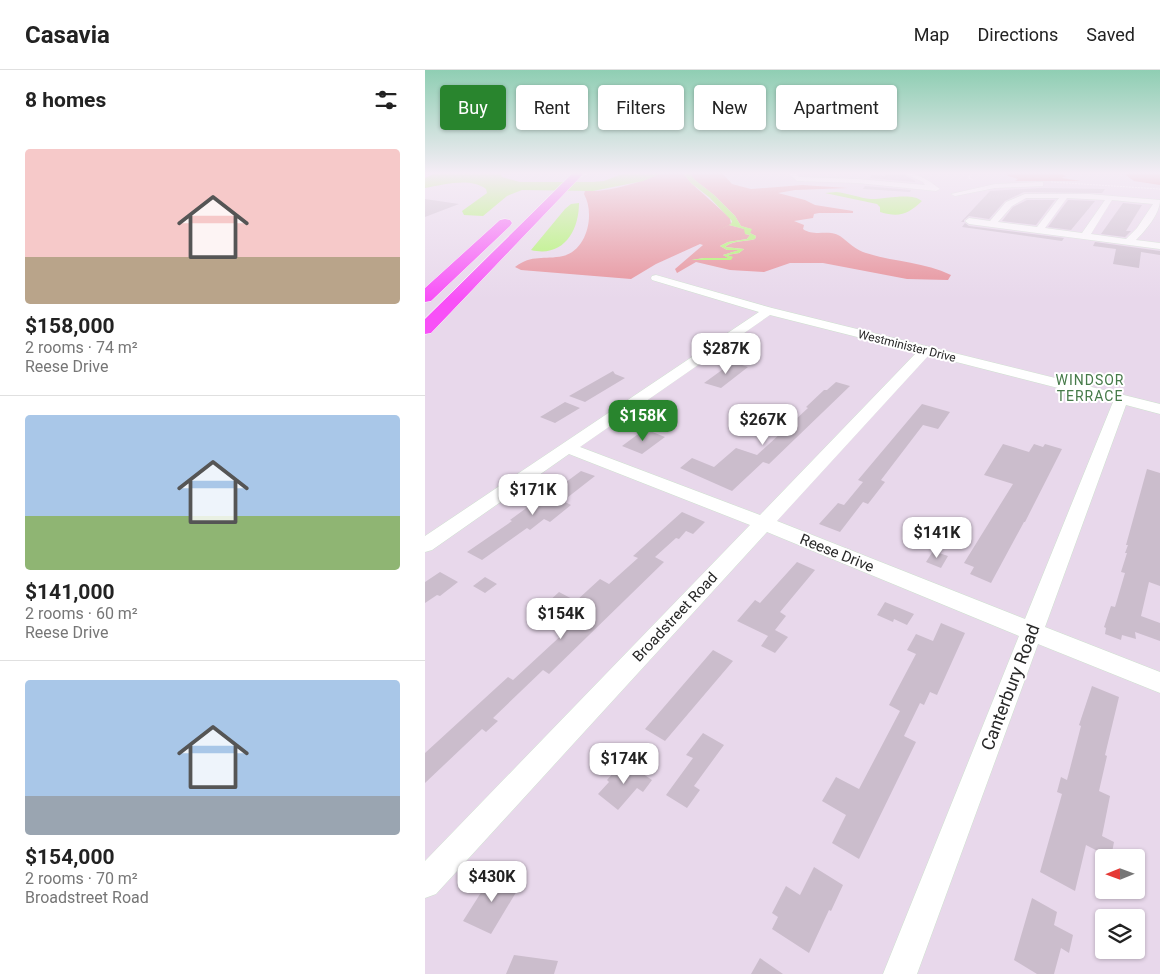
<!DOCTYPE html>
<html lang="en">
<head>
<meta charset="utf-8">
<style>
	body { margin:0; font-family:Roboto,sans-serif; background:#f2f2f2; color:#222; height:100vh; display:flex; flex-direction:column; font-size:19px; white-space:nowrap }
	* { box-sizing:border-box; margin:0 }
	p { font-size:16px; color:#767676 }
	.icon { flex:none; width:28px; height:28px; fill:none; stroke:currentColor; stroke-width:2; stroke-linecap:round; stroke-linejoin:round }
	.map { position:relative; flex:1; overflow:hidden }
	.side { display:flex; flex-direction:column; background:#fff; width:425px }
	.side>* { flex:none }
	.guide { position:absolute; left:15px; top:15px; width:475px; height:45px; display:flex; gap:10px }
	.needle { width:32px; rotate:269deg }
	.controls { position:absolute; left:670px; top:779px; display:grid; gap:10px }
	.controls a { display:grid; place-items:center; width:50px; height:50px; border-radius:5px; background:#fff; box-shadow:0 1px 4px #0004; font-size:25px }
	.price { position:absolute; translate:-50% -42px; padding:0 11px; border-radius:10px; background:#fff; color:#222; font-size:16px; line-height:32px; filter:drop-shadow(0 1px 2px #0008) }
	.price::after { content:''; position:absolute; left:50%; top:30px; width:15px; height:11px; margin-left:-8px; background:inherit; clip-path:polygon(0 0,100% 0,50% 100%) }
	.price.selected { background:#29852e; color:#fff }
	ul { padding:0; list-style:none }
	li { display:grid; align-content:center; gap:10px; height:265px; padding:0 25px }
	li+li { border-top:1px solid #e0e0e0 }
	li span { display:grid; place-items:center; height:155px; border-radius:5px; color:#555 }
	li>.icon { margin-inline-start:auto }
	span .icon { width:90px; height:90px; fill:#fffc; stroke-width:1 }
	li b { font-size:21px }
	h2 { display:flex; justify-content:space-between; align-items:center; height:60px; padding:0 25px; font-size:21px }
	.pill { padding:0 18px; border-radius:5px; background:#fff; box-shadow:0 1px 4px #0004; font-size:18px; line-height:45px }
	.pill.selected { background:#29852e; color:#fff }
	header { display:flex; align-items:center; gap:30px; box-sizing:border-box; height:70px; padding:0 25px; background:#fff; border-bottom:1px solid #e0e0e0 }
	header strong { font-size:24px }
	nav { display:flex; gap:28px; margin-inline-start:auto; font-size:18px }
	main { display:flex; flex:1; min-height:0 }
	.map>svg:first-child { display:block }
	.green { fill:#e69099 }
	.water { fill:#abf563 }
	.building { fill:#cbbdcc }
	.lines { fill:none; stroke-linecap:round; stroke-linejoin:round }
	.service-casing { stroke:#cde2ce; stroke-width:1 }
	.minor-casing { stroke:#cde2ce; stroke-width:1 }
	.primary-casing { stroke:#fff; stroke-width:1 }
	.path { stroke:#fff; stroke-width:1; stroke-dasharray:2 1; stroke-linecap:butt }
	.service { fill:#fff; fill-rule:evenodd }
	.minor { fill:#fff; fill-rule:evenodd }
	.primary { fill:#f850f7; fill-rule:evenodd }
	.labels { text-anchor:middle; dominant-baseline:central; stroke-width:4; stroke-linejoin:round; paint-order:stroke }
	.far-street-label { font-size:12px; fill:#282828; stroke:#fff }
	.far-neighbourhood-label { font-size:14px; letter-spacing:1px; fill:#467a49; stroke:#fff }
	.street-label { font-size:15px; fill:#282828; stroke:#fff }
	.near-street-label { font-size:18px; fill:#282828; stroke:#fff }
</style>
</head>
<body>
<header>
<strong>Casavia</strong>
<nav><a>Map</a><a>Directions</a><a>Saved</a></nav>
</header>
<main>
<section class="side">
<h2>8 homes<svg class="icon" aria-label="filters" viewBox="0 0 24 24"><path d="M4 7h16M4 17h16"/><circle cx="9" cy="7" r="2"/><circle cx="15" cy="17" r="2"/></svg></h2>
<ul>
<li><span style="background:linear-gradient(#f6c9c9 70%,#b9a48a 0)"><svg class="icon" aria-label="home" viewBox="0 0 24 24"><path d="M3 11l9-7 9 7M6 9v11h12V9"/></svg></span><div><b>$158,000</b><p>2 rooms · 74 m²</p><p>Reese Drive</p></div></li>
<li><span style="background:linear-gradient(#a9c7e8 65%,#8fb573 0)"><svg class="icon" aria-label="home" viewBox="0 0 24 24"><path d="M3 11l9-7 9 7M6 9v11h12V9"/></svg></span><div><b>$141,000</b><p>2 rooms · 60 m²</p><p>Reese Drive</p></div></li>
<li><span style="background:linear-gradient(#a9c7e8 75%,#9aa5b1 0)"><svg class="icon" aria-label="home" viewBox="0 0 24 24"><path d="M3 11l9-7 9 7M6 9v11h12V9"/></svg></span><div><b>$154,000</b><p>2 rooms · 70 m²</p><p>Broadstreet Road</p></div></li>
</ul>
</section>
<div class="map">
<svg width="735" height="904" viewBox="0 0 735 904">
	<rect width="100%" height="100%" fill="#e8d8eb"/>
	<path class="green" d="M240,102H257L266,113L305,148L306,154L287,163L304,155L320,159V164L325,165L322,169L303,172L295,176L302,180H315L298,185L304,188H279L267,190L306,189L307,187L302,185L314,183L319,179L300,177C308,170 320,172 330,169L331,166L325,163L326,159L316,156L310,146L289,125L270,110L264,102H296L307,114L326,119L377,115L423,118L370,120L353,123L380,130L390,135L428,141V143H394L389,144L388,148L369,151L379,155L378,159C389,167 403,159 415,166C423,172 431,180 441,183C469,192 499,192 526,205L523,210L482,209L398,193H365L339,202L305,200L271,192L252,203L250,199L278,175L275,174L231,194L206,209L96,200L90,197C107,184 119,190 138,186C163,180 170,143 159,124L160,121C188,122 215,112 240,102Z
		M581,102H633L641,106L637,108L656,111H590L593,109L583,106Z
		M703,102H735V115L709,111L701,105Z"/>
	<path class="water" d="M12,102H75L77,107L95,112H168L179,111L202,102H240L218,111L168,121L97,120L82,126L58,146L39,145L37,141L62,123L61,119C45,107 18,115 0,118V108Z
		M257,102H264L270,110L289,125L310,146L316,156L327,159L325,163L331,166L330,169C320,172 307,170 300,177L319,179L314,183L302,185L308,187L306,190H266L279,188H303L298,185L314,180H302L295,176L303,172L322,169L325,165L320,164L319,159L304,155L284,164L306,154L307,151L284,127L266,113Z
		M411,122C423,123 434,128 446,129C461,129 487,122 497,131C483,144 475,148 455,142V137L452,134L400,123Z
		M154,133C154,161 138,188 106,180L140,139L146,134Z"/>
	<path class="building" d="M454,102H474L490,111V112L445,108L447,105L462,106Z
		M440,116L486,120L485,122L438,119Z
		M616,118L680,119L677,123L599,122L580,131L564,149L544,146L539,150V152H536L565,121Z
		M0,129L34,134L0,147Z
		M602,130H630L611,155L577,151L588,137Z
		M643,130L670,131L646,160L623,157Z
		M698,133L717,135L701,161H706L700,167L676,164Z
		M540,153L544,156L639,168L637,171L537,157Z
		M670,172L735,181V185L716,182L714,198L688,194L691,179L668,176Z
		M308,292L323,297L296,318L279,313Z
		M188,301L190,304L200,308L160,332L144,326Z
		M411,312L425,316L344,394L338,392L307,421L255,398L267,388L289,397L311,378L332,385L383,338L381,337L399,320H402Z
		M140,332L155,338L130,353L115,347Z
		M497,334L525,342L513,359L498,355L456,410L460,412L443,434L438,432L415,462L394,454L413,433L419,435L438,412L433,410Z
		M220,359L240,367L217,384L197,376Z
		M578,374L604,382L609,374L618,377L620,374L637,379L600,452H599L566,513L545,504L549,497L539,493L588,414L559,405Z
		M722,399L735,403V516L724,512L716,546L735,553V571L710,562L711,569L697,565L696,570L680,564L681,558L679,557L686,536L690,537L700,503L696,502L702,483H700L703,475H701Z
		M156,401L170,406L138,431L146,435L125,452L119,449L105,460L102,458L57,490L42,482L87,451L85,450L115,428L118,429Z
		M257,442L280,452L268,464L261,461L254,469L251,468L230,487L239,492L124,604L118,600L68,648L73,651L61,662L57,659L0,713V683L83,607L88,610L154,549L122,533L134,522L151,531L175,509L184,514L213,488L208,486Z
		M508,481L523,486L516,498L501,492Z
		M372,492L390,500L355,542L361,546L350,560L363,567L350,583L336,576L343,566L312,551L330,530L335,533Z
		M15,502L33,512L15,526L12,525L0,533V512Z
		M60,507L72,514L60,523L48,516Z
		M460,532L489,544L482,555L469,549L468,552L452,545Z
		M516,553L540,563L512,625L505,622L499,635L495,633L479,666L491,672L434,789L407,773L421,745L397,731L411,707L434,719L475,641L464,635L491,584L482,580L491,564L508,571Z
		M288,580L308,591L240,671L220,659Z
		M667,616L694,627L680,685L682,686L674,721L685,726L677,766L689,772L686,788L661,775L650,821L615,802L637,724L632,722L636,707L642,710L656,656L654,655Z
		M278,663L299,675L269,716L275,720L262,738L241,725L268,688L261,685Z
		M199,691L227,710L218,722L212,718L193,740L173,724L184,712L182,710Z
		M389,797L418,815L406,841L404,840L384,883L347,859L353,847L347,843L361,816L375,825Z
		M69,802L96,814L66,864L38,851Z
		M607,828L632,842L629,855L648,865L644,883L636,878L629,904H612L589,890Z
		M89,885L133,891L129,904H81Z
		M335,888L358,904H326Z"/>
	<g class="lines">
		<g class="service-casing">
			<path id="service" d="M162,102H167L149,111L146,110Z"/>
		</g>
		<g class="minor-casing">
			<path id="minor" d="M363,102H371L374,107L433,109L500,115L498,112L476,102C492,102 503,110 515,119L511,121L433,113L372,111Z
				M615,112H618V116L570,118L530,126L526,124L570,114Z
				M600,124H664L735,130C735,144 720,161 711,170L735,173V179L544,154L540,151L544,148L565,151L581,132ZM601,128H634L612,157L573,152L587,136ZM642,128L680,130L657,163L620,158ZM687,130L728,134L712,158L701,169L666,164Z
				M231,205L347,238L735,334V344L701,335L620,557L735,602V623L613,574L492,904H458L594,566L342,462L11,824L0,828V791L325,455L144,384L7,480L0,482V466L334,242L227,210L226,208L227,206ZM345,245L492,282L335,445L155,377ZM504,285L688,332L600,549L352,451Z"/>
		</g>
		<g class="primary-casing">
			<path id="primary" d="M149,102H160L6,263L0,264V249Z
				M80,149L85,150L87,153L85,156L6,231L0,232V218L75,150Z"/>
		</g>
		<path class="path" d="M545,102L544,108L548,110
			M626,112L735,119"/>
		<use href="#service" class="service"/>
		<use href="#minor" class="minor"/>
		<use href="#primary" class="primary"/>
	</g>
	<linearGradient id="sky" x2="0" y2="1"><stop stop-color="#8fceb3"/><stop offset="0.45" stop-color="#f5edf6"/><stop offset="1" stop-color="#f5edf6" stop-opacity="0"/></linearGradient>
	<rect width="735" height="229" fill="url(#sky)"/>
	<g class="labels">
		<g class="far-street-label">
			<text transform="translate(482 276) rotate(14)">Westminister Drive</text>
		</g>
		<g class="far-neighbourhood-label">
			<text x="665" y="310">WINDSOR<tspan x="665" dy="16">TERRACE</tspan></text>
		</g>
		<g class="street-label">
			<text transform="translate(412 483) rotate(22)">Reese Drive</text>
			<text transform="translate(250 547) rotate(-47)">Broadstreet Road</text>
		</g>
		<g class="near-street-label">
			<text transform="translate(585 617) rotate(-69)">Canterbury Road</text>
		</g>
	</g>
</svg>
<div class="controls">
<a><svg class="needle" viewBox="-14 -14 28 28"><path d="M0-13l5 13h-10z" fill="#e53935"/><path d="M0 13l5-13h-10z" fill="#767676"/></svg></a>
<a><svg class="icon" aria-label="layers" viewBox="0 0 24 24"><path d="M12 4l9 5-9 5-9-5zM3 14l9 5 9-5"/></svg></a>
</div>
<b class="price" style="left:301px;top:305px">$287K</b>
<b class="price selected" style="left:218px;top:372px">$158K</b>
<b class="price" style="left:338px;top:376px">$267K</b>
<b class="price" style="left:108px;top:446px">$171K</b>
<b class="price" style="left:512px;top:489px">$141K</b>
<b class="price" style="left:136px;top:570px">$154K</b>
<b class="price" style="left:199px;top:715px">$174K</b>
<b class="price" style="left:67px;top:833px">$430K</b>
<div class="guide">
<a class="pill selected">Buy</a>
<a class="pill">Rent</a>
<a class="pill">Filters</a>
<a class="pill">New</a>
<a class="pill">Apartment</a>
</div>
</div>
</main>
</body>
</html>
